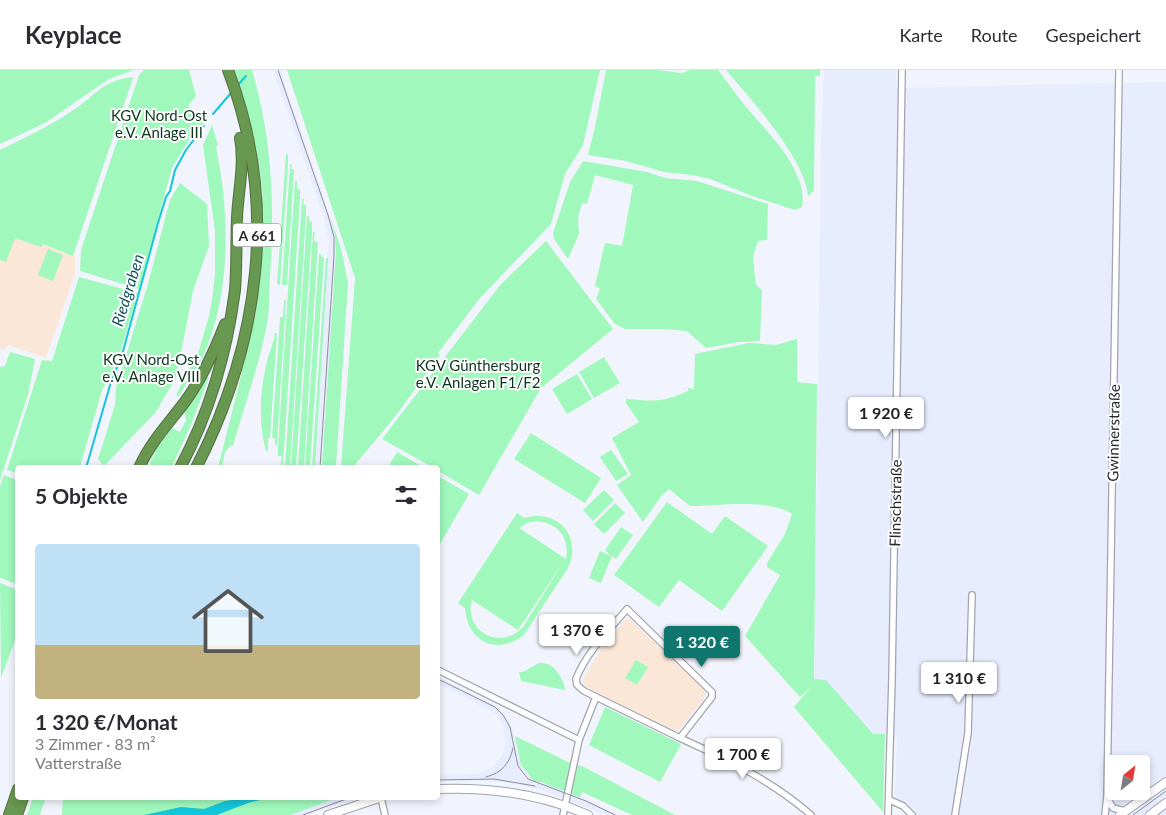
<!DOCTYPE html>
<html lang="de">
<head>
<meta charset="utf-8">
<style>
	body { margin:0; font-family:Lato,sans-serif; background:#f2f2f3; color:#2b2b33; height:100vh; display:flex; flex-direction:column; font-size:19px; white-space:nowrap }
	* { box-sizing:border-box; margin:0 }
	p { font-size:16px; color:#7c7c81 }
	.icon { flex:none; width:28px; height:28px; fill:none; stroke:currentColor; stroke-width:2; stroke-linecap:round; stroke-linejoin:round }
	.map { position:relative; flex:1; overflow:hidden }
	.drawer { position:absolute; left:15px; top:395px; width:425px; height:335px; display:flex; flex-direction:column; background:#fff; border-radius:5px; box-shadow:0 2px 8px #0003 }
	.drawer>* { flex:none }
	.needle { width:32px; rotate:30deg }
	.fabs { position:absolute; left:1105px; top:685px; display:grid; gap:10px }
	.fabs a { display:grid; place-items:center; width:45px; height:45px; border-radius:5px; background:#fff; box-shadow:0 2px 8px #0003; font-size:25px }
	.price { position:absolute; translate:-50% -42px; padding:0 11px; border-radius:5px; background:#fff; color:#222; font-size:16px; line-height:32px; filter:drop-shadow(0 1px 2px #0008) }
	.price::after { content:''; position:absolute; left:50%; top:30px; width:15px; height:11px; margin-left:-8px; background:inherit; clip-path:polygon(0 0,100% 0,50% 100%) }
	.price.selected { background:#0f766e; color:#fff }
	ul { padding:0; list-style:none }
	li { display:grid; align-content:center; gap:10px; height:265px; padding:0 20px }
	li span { display:grid; place-items:center; height:155px; border-radius:5px; color:#555 }
	li>.icon { margin-inline-start:auto }
	span .icon { width:90px; height:90px; fill:#fffc; stroke-width:1 }
	li b { font-size:21px }
	h2 { display:flex; justify-content:space-between; align-items:center; height:60px; padding:0 20px; font-size:21px }
	header { display:flex; align-items:center; gap:30px; box-sizing:border-box; height:70px; padding:0 25px; background:#fff; border-bottom:1px solid #e1e1e2 }
	header strong { font-size:24px }
	nav { display:flex; gap:28px; margin-inline-start:auto; font-size:18px }
	.map>svg:first-child { display:block }
	.built { fill:#e7ecfe; fill-rule:evenodd }
	.education { fill:#fae7d7 }
	.green { fill:#a0f8bc; fill-rule:evenodd }
	.water { fill:#14c6da }
	.lines { fill:none; stroke-linecap:round; stroke-linejoin:round }
	.stream { stroke:#14c6da; stroke-width:2 }
	.minor-casing { stroke:#a1a4ae; stroke-width:8 }
	.secondary-casing { stroke:#a1a4ae; stroke-width:10 }
	.motorway-casing { stroke:#527043; stroke-width:12 }
	.minor { stroke:#fff; stroke-width:5.5 }
	.secondary { stroke:#fff; stroke-width:8 }
	.motorway { stroke:#68974f; stroke-width:10 }
	.tram { stroke:#8c8e94; stroke-width:1 }
	.labels { text-anchor:middle; dominant-baseline:central; stroke-width:4; stroke-linejoin:round; paint-order:stroke }
	.shield { fill:#fff; stroke:#68696c; stroke-width:1 }
	.shield-label { font-size:14px; font-weight:bold; fill:#28292d }
	.park-label { font-size:15px; fill:#0b351c; stroke:#fff }
	.street-label { font-size:15px; fill:#28292d; stroke:#fff }
	.water-label { font-size:16px; font-style:italic; fill:#12535b; stroke:#fff }
</style>
</head>
<body>
<header>
<strong>Keyplace</strong>
<nav><a>Karte</a><a>Route</a><a>Gespeichert</a></nav>
</header>
<div class="map">
<svg width="1166" height="745" viewBox="0 0 1166 745">
	<rect width="100%" height="100%" fill="#f2f4fd"/>
	<path class="built" d="M273,0H280L330,147L335,166L336,181L322,397H315L329,171L324,148Z
		M824,0H896V18L1166,12V745H915L895,724L897,666L873,664L826,610L814,609L821,74ZM1114,694H1141V721H1114Z
		M438,607L492,634L503,643L509,651L515,666L522,698L534,711L558,718V719L580,727L618,745H606L545,721L516,714L480,710L438,712V705L478,704L493,697L498,691L504,682L505,672L503,661H505L501,651L495,643L438,614Z
		M336,728H353L307,745H291Z"/>
	<path class="education" d="M14,168L41,177L42,174L75,187V204L46,288L9,275L4,280L0,279V190L6,192Z
		M629,548L706,621V626L678,661L673,660L586,617L583,613V609L600,580L626,549Z"/>
	<path class="green" d="M0,0H134L109,9L45,53L0,74Z
		M144,0H189L196,26L188,36L205,52L191,67L172,98L139,219L80,201L81,180L139,5Z
		M235,0H252C272,67 275,136 270,206C269,223 270,242 266,259C258,298 244,337 233,376L231,375L225,382L222,397L218,398C240,309 267,220 261,127H263C259,83 249,41 235,0Z
		M287,0H600L583,75L565,104L551,154L480,228L438,283L440,285L394,348L353,397H341L355,208Z
		M606,0H658L682,3L690,0H718C730,15 741,32 754,46C774,69 808,104 802,137L795,140L752,126L710,109L692,105L664,102L626,91L588,85L595,57Z
		M726,0H820V6H815L814,121L808,126C805,89 750,28 726,0Z
		M132,7L133,8L73,186L43,174L41,177L15,168L6,192L0,190V80C24,68 50,56 72,41C97,25 99,12 132,7Z
		M212,55L218,75L216,77C229,138 231,216 208,274C201,294 189,310 178,327L176,325L199,280L209,246L212,230L215,204V161L203,75Z
		M286,84L288,85V94L280,215L277,214Z
		M583,91L647,102L665,108L697,111L768,134L767,170L758,171L753,187L756,215L762,220L760,271L739,272L706,278L687,261L664,259H625L615,254L596,229L600,219L595,216L605,173L622,176L633,115L595,105L587,134L582,133L578,148L579,164L568,189L554,169L553,163L570,112Z
		M290,94H292L291,99H294L287,215H282Z
		M295,111H297V119H300V129L283,395H281L282,386H278V377Z
		M180,113L207,134L209,176L193,221L176,308L155,343L104,396L98,389L115,335L116,318L148,214L170,130Z
		M302,129H304L303,135H306V145L290,397H285Z
		M307,146H309V151L312,152V162L296,397H291Z
		M330,147L341,178L348,213L336,397L322,398L336,181L335,166Z
		M313,162H315L314,171L318,172L304,397H298Z
		M546,171L613,259L541,318L479,425L438,401V398L432,397L382,369L501,214Z
		M48,179L63,185L53,211L38,205Z
		M319,184H321V186L324,188L310,397H305Z
		M326,188H328L315,397H312Z
		M79,207L138,223L121,280L110,307L102,320L80,397L18,398L17,403L7,400L42,290L52,291Z
		M284,230H286L277,375H275V368H272L280,247H283Z
		M275,263H277L270,368H268V381H266C258,353 260,320 267,292C269,282 274,272 275,263Z
		M797,269V312L817,314L814,609L826,610L873,664H885L883,742L794,637L811,617L800,627L745,566L780,505L767,497V493L785,464L792,444C769,428 717,436 690,436L669,419L662,425L643,452L617,415L631,405L612,368L639,352L626,333V329C655,331 661,333 688,321V318L694,319L695,284L749,273L776,275Z
		M10,282L35,289L28,325L0,410V297L5,296Z
		M604,287L620,313L594,328L579,302Z
		M577,304L592,329L567,344L552,319Z
		M206,306L209,307L191,355L172,397L148,398L157,378L172,358L180,362L186,350L184,341Z
		M531,363L601,408L585,433L514,389Z
		M611,380L628,404L616,411L600,387Z
		M397,382L423,397H388Z
		M4,405L17,410V514L0,508V416Z
		M438,406L469,424L440,474L438,472Z
		M604,420L614,430L593,451L583,440Z
		M667,432L712,464L725,446L768,476L722,541L679,510L659,537L614,505Z
		M615,433L625,443L604,464L594,454Z
		M517,443L524,448C557,438 583,466 568,498L524,565C497,586 467,572 465,538L458,533ZM536,451C558,453 570,467 566,489L519,458L527,453ZM564,491L523,557C501,581 463,562 472,530L518,560Z
		M621,457L633,465L616,489L612,486L601,513L589,508L600,481L611,486L605,480Z
		M0,513L18,520L17,565L1,608Z
		M636,590L648,597L637,615L625,608Z
		M539,593C543,593 548,593 551,596C557,599 566,614 565,620L521,611L519,602H523Z
		M605,637L681,674L660,712L589,675Z
		M515,666L566,691L584,697L675,745H632L582,722L580,727L545,714V713L534,711L521,695Z
		M33,728H46L40,744L41,745H27Z
		M63,728H336L291,745H62Z"/>
	<path class="water" d="M247,728H269L248,733L217,745H144L181,737L204,739L225,731Z"/>
	<g class="lines">
		<path class="stream" d="M237,16L246,6
			M213,44L231,23
			M86,398L111,312L122,285L158,153L166,127L170,121L175,100L186,80L204,56"/>
		<g class="minor-casing">
			<path id="minor" d="M438,600L579,670
				M680,668L712,627V622L627,539C609,560 586,583 576,609L577,615L584,621C616,637 648,652 680,668C728,690 771,710 811,745
				M381,728L385,745
				M1107,728L1113,738L1125,741
				M890,730L903,736L912,745
				M563,745L579,670L596,627
				M888,745L892,608L902,0
				M955,745L968,663L972,525
				M1105,745L1107,726L1119,0"/>
		</g>
		<g class="secondary-casing">
			<path id="secondary" d="M438,719C489,717 541,724 588,745
				M328,745L379,728
				M1120,745L1166,712
				M1150,745L1166,733"/>
		</g>
		<g class="motorway-casing">
			<path id="motorway" d="M139,398C150,373 168,354 184,333C202,309 214,282 225,254
				M180,398C210,342 227,282 235,220C237,196 236,172 237,148C238,122 245,94 240,68
				M196,398C260,273 279,133 228,0
				M9,745L18,719
				M17,745L23,728"/>
		</g>
		<use href="#minor" class="minor"/>
		<use href="#secondary" class="secondary"/>
		<use href="#motorway" class="motorway"/>
		<path class="tram" d="M278,0L328,145L334,167V186L320,398
			M438,609L495,637L503,645L510,657L518,696L528,709L586,731L615,745
			M486,707C502,703 510,693 513,678
			M438,710L494,709L535,716
			M303,745L349,728
			M1133,745L1166,721"/>
	</g>
	<g class="labels">
		<rect class="shield" x="233" y="153.5" width="48" height="23" rx="4"/>
		<g class="shield-label">
			<text x="257" y="165">A 661</text>
		</g>
		<g class="park-label">
			<text x="159" y="45">KGV Nord-Ost<tspan x="159" dy="17">e.V. Anlage III</tspan></text>
			<text x="151" y="289">KGV Nord-Ost<tspan x="151" dy="17">e.V. Anlage VIII</tspan></text>
			<text x="478" y="295">KGV Günthersburg<tspan x="478" dy="17">e.V. Anlagen F1/F2</tspan></text>
		</g>
		<g class="street-label">
			<text transform="translate(1113 363) rotate(-89)">Gwinnerstraße</text>
			<text transform="translate(895 433) rotate(-89)">Flinschstraße</text>
		</g>
		<g class="water-label">
			<text transform="translate(127 220) rotate(-73)">Riedgraben</text>
		</g>
	</g>
</svg>
<div class="fabs">
<a><svg class="needle" viewBox="-14 -14 28 28"><path d="M0-13l5 13h-10z" fill="#e53935"/><path d="M0 13l5-13h-10z" fill="#7c7c81"/></svg></a>
</div>
<b class="price" style="left:886px;top:369px">1 920 €</b>
<b class="price" style="left:577px;top:586px">1 370 €</b>
<b class="price selected" style="left:702px;top:598px">1 320 €</b>
<b class="price" style="left:959px;top:634px">1 310 €</b>
<b class="price" style="left:743px;top:710px">1 700 €</b>
<section class="drawer">
<h2>5 Objekte<svg class="icon" aria-label="filters" viewBox="0 0 24 24"><path d="M4 7h16M4 17h16"/><circle cx="9" cy="7" r="2"/><circle cx="15" cy="17" r="2"/></svg></h2>
<ul>
<li><span style="background:linear-gradient(#bfe0f5 65%,#c2b280 0)"><svg class="icon" aria-label="home" viewBox="0 0 24 24"><path d="M3 11l9-7 9 7M6 9v11h12V9"/></svg></span><div><b>1 320 €/Monat</b><p>3 Zimmer · 83 m²</p><p>Vatterstraße</p></div></li>
</ul>
</section>
</div>
</body>
</html>
